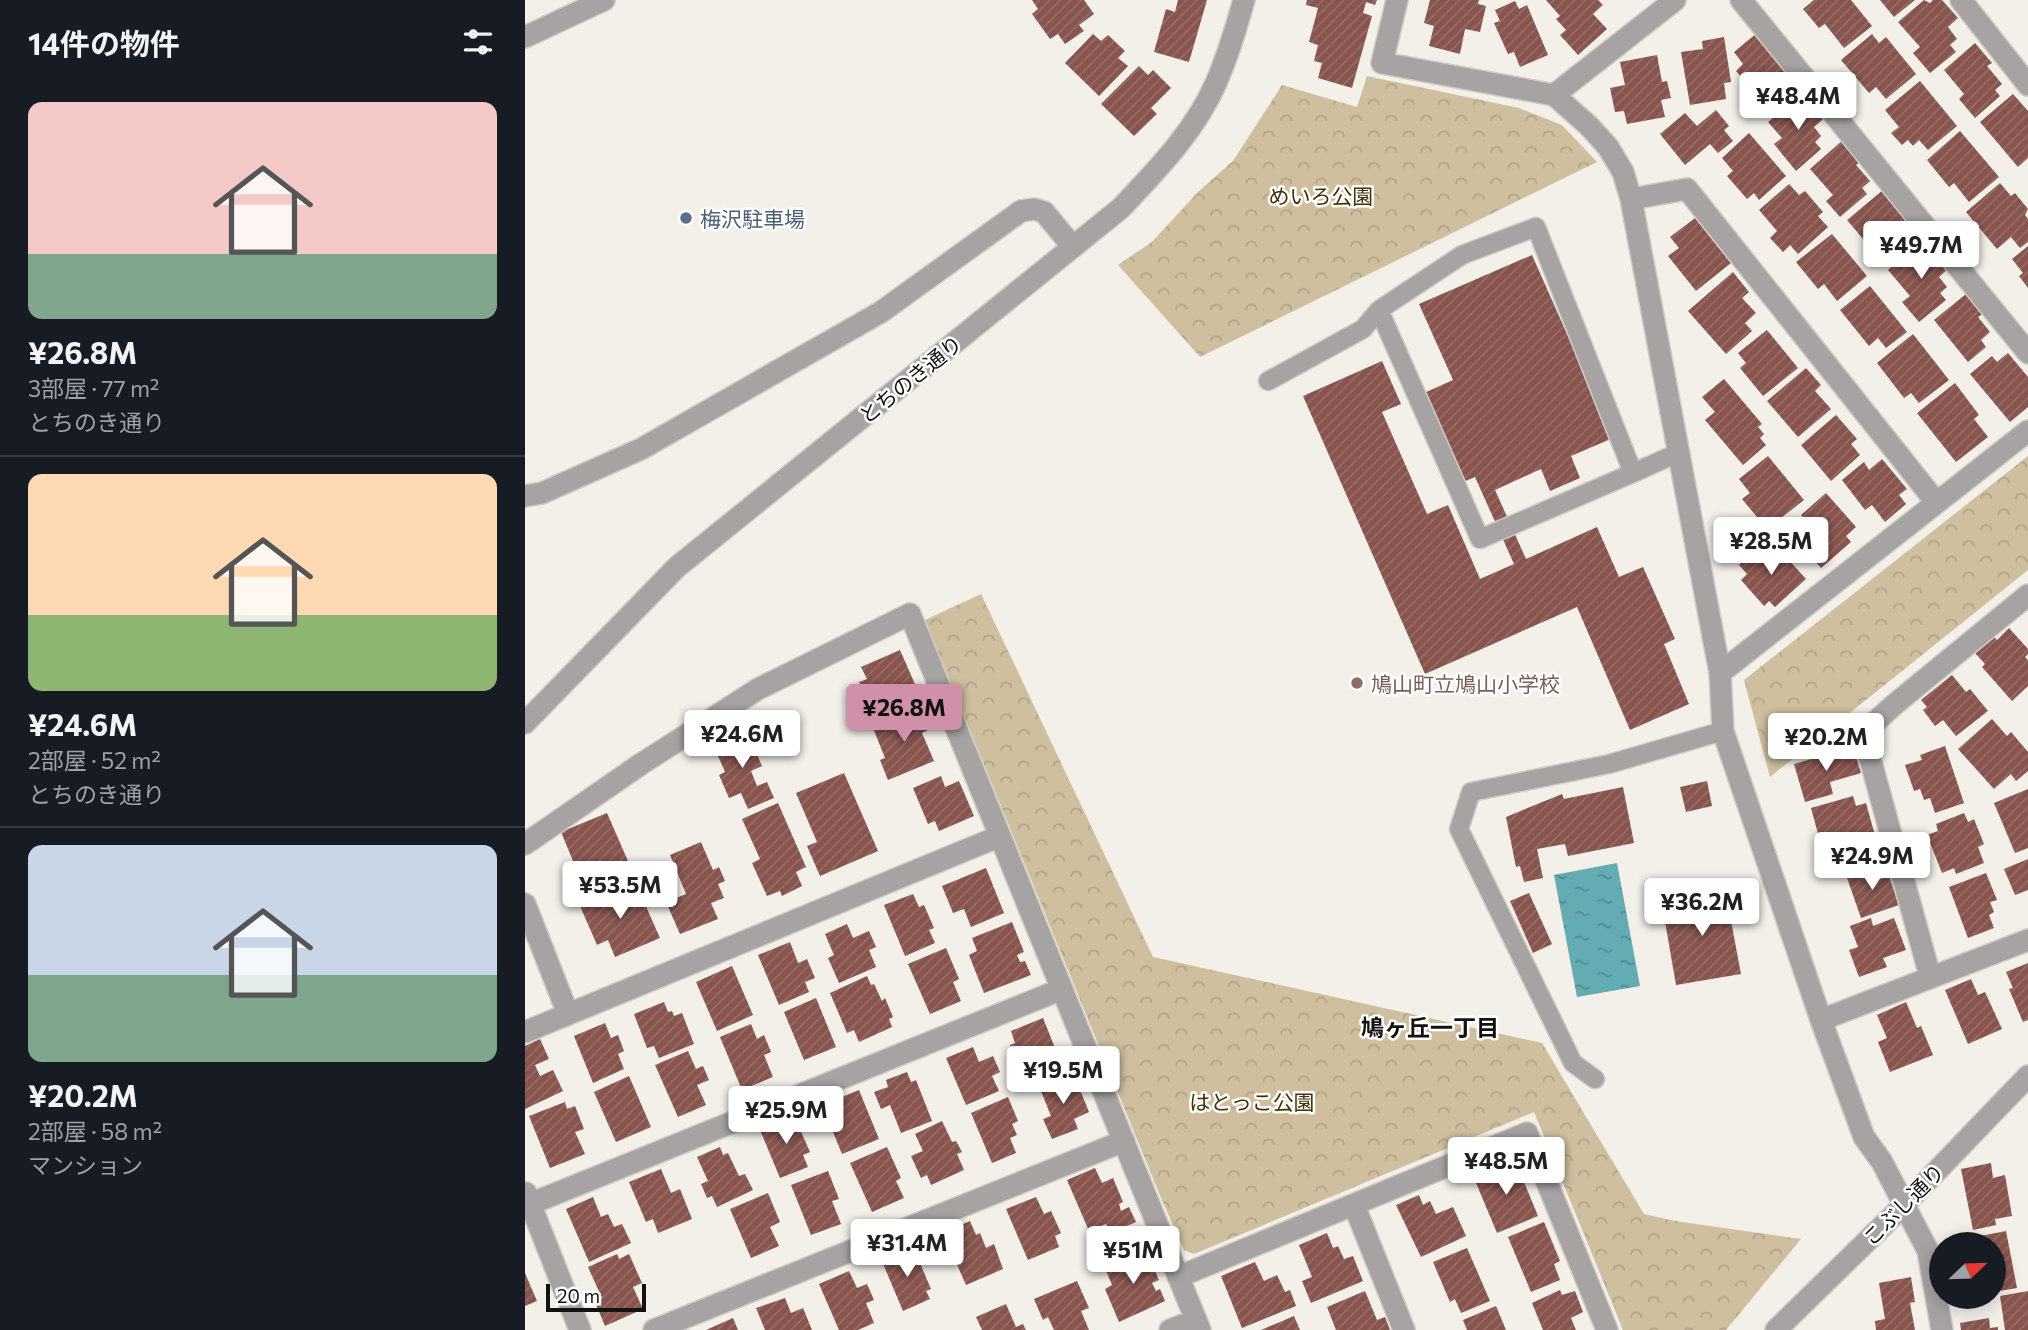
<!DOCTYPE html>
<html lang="ja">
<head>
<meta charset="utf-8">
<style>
	body { margin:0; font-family:Commissioner,"Noto Sans JP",sans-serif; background:#20242c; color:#f1f3f6; height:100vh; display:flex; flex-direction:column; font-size:26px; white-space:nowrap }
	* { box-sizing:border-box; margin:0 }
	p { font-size:23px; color:#9ea1a6 }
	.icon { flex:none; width:38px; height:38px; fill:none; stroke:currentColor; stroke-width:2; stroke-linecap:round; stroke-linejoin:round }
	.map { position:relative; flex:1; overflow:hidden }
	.panel { display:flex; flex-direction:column; background:#171b24; width:525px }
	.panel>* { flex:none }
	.needle { width:46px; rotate:67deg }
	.buttons { position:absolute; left:1404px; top:1232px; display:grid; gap:14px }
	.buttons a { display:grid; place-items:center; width:77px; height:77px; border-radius:50%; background:#171b24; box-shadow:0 4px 18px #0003; font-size:35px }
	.scale { position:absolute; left:21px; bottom:18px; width:100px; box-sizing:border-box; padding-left:7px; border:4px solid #131210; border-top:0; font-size:19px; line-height:24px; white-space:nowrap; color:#131210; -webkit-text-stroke:5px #fff; paint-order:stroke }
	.price { position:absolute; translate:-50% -60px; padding:0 16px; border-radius:7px; background:#fff; color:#222; font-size:23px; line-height:46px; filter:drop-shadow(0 2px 4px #0008) }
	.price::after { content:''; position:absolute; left:50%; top:42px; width:21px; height:16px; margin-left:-10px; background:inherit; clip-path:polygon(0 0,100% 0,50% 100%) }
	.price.selected { background:#d190aa; color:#111 }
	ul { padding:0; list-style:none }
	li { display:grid; align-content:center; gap:14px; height:371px; padding:0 28px }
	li+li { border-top:2px solid #363941 }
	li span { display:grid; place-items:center; height:217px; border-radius:14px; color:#555 }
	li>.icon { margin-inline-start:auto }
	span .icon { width:126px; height:126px; fill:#fffc; stroke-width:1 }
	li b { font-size:30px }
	h2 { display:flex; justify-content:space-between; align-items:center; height:84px; padding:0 28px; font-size:30px }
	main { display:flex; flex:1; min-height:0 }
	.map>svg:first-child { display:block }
	.park { fill:url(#park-crowns) }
	.water { fill:url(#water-ripples) }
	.building { fill:url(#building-hatch) }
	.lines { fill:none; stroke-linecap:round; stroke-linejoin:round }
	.service-casing { stroke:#cfccc7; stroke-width:21 }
	.minor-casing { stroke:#cfccc7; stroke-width:24 }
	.tertiary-casing { stroke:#cfccc7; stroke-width:24 }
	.service { stroke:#a6a3a2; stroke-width:18 }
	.minor { stroke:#a6a3a2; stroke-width:21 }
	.tertiary { stroke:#a6a3a2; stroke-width:21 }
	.service-dot { fill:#5c6f8a; stroke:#fff; stroke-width:2.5 }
	.education-dot { fill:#8d6e63; stroke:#fff; stroke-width:2.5 }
	.labels { text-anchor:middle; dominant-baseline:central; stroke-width:5; stroke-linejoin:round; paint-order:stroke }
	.park-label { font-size:21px; fill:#423006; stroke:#fff }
	.service-label { font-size:21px; fill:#4e5e75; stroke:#fff; text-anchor:start }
	.street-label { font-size:21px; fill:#131210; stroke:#fff }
	.education-label { font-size:21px; fill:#785e54; stroke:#fff; text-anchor:start }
	.neighbourhood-label { font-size:23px; font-weight:bold; fill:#131210; stroke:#fff }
</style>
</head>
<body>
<main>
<section class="panel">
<h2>14件の物件<svg class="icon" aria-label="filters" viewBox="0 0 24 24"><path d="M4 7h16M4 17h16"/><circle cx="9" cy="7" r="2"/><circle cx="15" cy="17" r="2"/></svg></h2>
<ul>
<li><span style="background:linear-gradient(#f6c9c9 70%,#7fa58c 0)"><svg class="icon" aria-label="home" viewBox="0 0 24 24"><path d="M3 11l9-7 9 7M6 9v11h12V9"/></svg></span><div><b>¥26.8M</b><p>3部屋 · 77 m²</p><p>とちのき通り</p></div></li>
<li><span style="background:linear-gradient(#ffd9b3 65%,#8fb573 0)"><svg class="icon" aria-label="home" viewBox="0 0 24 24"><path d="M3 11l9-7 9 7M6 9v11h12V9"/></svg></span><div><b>¥24.6M</b><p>2部屋 · 52 m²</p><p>とちのき通り</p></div></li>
<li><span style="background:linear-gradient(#c9d6e8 60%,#7fa58c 0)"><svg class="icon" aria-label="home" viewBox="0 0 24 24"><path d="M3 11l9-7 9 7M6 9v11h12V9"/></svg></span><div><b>¥20.2M</b><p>2部屋 · 58 m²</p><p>マンション</p></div></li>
</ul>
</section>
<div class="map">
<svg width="1503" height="1330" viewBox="0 0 1503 1330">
	<defs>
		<pattern id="park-crowns" width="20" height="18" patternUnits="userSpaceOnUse" patternTransform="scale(1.75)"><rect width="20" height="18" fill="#cfbf9f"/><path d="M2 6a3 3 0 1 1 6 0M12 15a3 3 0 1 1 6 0" fill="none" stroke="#b1a388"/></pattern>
		<pattern id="water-ripples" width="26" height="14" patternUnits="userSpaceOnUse" patternTransform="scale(1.75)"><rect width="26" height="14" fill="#64acb3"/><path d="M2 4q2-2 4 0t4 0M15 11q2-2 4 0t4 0" fill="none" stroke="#518b90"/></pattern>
		<pattern id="building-hatch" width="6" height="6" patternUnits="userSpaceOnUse" patternTransform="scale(1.75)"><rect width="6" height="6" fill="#89544e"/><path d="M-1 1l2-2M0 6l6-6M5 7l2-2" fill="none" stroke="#956d68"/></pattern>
	</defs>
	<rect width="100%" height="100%" fill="#f3f0ea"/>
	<path class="park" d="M842,76L994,108L1037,125L1072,162L675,357L593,265L627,242L673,192L708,161L757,85L832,107Z
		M1503,456V570L1245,777L1219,680Z
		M456,594L628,957L1017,1043L1119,1214L1150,1221L1276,1239L1201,1330H1098L1009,1112L669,1254L659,1250L636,1198L400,620Z"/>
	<path class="water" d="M1092,863L1115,986L1052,997L1029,875Z"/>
	<path class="building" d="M507,0H559L569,14L554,25L559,31L540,44L533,34L525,39L507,14L513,9Z
		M653,0H682L664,62L629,52L641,9L650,12Z
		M782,0H852L850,5L841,2L838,13L847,16L827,88L793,78L797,63L789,61L793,45L784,42L793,8L781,5Z
		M905,0H954L953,4L961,6L955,32L940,29L935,54L904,46L909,26L899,23Z
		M1021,0H1073L1078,5L1068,14L1082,29L1053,55L1035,35L1041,30L1031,19L1035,16Z
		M1289,0H1326L1347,26L1319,48L1300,24L1294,28L1278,9Z
		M1355,0H1390L1369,17Z
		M1399,0L1405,3L1408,0H1417L1433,18L1423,27L1432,39L1425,45L1431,52L1405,73L1388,53L1395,47L1373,22Z
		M990,1L994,9L1002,5L1023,55L995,67L989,52L983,54L969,23L975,21L970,10Z
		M1232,33L1264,72L1247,86L1257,99L1238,115L1219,92L1225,87L1211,71L1218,64L1209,52Z
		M568,34L576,41L583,35L600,51L593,58L603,66L574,96L540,63Z
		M1347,34L1354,43L1361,37L1391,74L1361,99L1351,87L1344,93L1316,60Z
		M1199,37L1206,82L1199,83L1201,99L1165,105L1156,52L1178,49L1177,41Z
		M1450,43L1467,63L1462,66L1477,84L1470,90L1475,96L1450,118L1434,99L1439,94L1419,70Z
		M1132,55L1137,82L1142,81L1146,98L1136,100L1140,117L1102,124L1099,111L1090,112L1085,88L1100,85L1095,62Z
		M614,66L623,75L628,70L646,88L626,108L632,114L609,136L576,104Z
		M1395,81L1432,126L1403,150L1394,140L1388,146L1383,140L1377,145L1366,133L1374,127L1360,110Z
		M1277,94L1298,119L1289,127L1296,136L1290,142L1296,149L1271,171L1249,144L1257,138L1243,122Z
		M1488,94L1503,111V158L1493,167L1455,122Z
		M1191,110L1204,126L1199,130L1208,141L1193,153L1185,144L1160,165L1135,134L1160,113L1172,126Z
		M1435,131L1474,177L1444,202L1429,183L1424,187L1402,160Z
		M1224,133L1261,176L1234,200L1229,193L1222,199L1202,176L1208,171L1197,158Z
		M1318,140L1336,161L1331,165L1345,181L1337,188L1342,194L1315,217L1301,201L1308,195L1285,169Z
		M1475,183L1486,196L1490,193L1503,209L1500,215L1503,219V242L1495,248L1486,237L1472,249L1441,212Z
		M1264,184L1274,195L1280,191L1298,212L1293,216L1303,227L1273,254L1265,245L1258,252L1245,238L1252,231L1234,210Z
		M1358,190L1381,219L1376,224L1386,236L1380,241L1384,246L1361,266L1322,220Z
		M1170,218L1206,263L1171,291L1143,256L1154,248L1145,237Z
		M1307,234L1342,276L1312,301L1299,284L1293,289L1271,262Z
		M1403,246L1423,269L1414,277L1422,287L1415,293L1421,300L1394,322L1377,302L1385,296L1363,270L1389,248L1394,253Z
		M1503,246V288L1494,276L1498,273L1487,259Z
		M1007,255L1088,438L1046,456L1055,478L1025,491L1016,469L970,490L1001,559L1072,527L1094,577L1118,567L1150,639L1139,644L1164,704L1105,730L1052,607L900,674L778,396L857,361L876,404L857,412L902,514L923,505L955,579L989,564L950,477L938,482L899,393L928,380L894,304Z
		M1208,272L1224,292L1217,298L1231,313L1220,323L1227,331L1201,354L1163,311Z
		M1345,286L1382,332L1361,348L1353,338L1344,346L1315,310Z
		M1441,294L1458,314L1453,317L1465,332L1456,340L1461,347L1443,362L1409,320Z
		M1242,330L1273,368L1238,396L1215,368L1221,363L1213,353Z
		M1388,334L1424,380L1394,403L1386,393L1379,398L1352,363Z
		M1483,353L1503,377V407L1485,422L1445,374L1467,356L1472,362Z
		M1281,368L1296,385L1290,391L1306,409L1273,437L1242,401Z
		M1199,379L1237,424L1233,427L1239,434L1235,438L1241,445L1218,465L1180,420L1190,412L1177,397Z
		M1430,383L1454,415L1449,419L1463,437L1431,462L1392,413Z
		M1311,415L1332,439L1326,444L1335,455L1306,481L1276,445Z
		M1243,456L1279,500L1242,529L1217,499L1225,493L1214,479Z
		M1357,459L1382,489L1374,495L1381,504L1360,522L1347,505L1340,510L1317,480L1339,462L1344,470Z
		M1301,493L1331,527L1321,536L1326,542L1296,568L1281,551L1288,545L1276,531L1284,524L1276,515Z
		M1232,548L1241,559L1253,548L1281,579L1250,607L1244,601L1239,606L1216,580L1222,574L1214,565Z
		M1484,628L1503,649V654L1500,657L1503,660V686L1487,701L1457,667L1460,664L1450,653L1468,636L1472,640Z
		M375,650L393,691L373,699L376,707L350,718L334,682L342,679L336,667Z
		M1427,675L1441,692L1445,689L1463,711L1431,736L1418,720L1410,726L1398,710L1402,707L1396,700Z
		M394,709L403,730L397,733L409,761L363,780L355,760L360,758L348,728Z
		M1467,719L1482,736L1486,732L1503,752V771L1491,781L1486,774L1469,789L1433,749Z
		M220,727L237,766L226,771L232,786L242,782L249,798L223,809L216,793L204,798L194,775L200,772L190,749L206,743L202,735Z
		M1420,746L1439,803L1410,813L1405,798L1399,800L1395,789L1389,791L1380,765L1397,760L1395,755Z
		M1328,747L1336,773L1305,782L1308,794L1280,802L1269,764Z
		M319,773L353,851L295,876L282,846L292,842L271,793Z
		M416,776L420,787L434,781L449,816L414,831L410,821L403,824L388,788Z
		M1182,781L1187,806L1161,812L1155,787Z
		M1098,787L1109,843L1043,856L1040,844L1012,849L1018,878L999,882L995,866L991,867L981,817L1037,794L1039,799Z
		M1503,789V848L1490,853L1469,803Z
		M1328,796L1331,806L1341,803L1349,832L1342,834L1344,843L1299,856L1286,808Z
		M253,803L281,867L271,872L277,886L257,896L255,891L242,896L227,863L235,859L217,819Z
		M82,813L110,877L63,897L36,832Z
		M1439,813L1443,822L1449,819L1459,844L1453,847L1459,863L1431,874L1429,868L1417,873L1402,835L1413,831L1411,824Z
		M176,842L188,870L194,867L200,881L193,884L199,898L186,903L193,919L155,934L141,902L161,894L145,855Z
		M1503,859V890L1490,895L1479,869Z
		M1350,865L1355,879L1364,876L1374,905L1336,918L1321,875Z
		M461,868L479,913L446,927L439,909L428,913L417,886Z
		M1461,873L1472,900L1465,902L1469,912L1464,915L1469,928L1443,938L1424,887Z
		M101,886L106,897L115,893L135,938L90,957L83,940L72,945L55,906Z
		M1191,888L1192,896L1201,894L1216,974L1151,985L1138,910L1147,909L1146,904L1158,901L1157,894Z
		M1004,893L1027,944L1008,953L985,901Z
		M388,894L394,907L399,905L409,928L404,930L410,943L380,956L359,905Z
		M1346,918L1348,926L1369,918L1381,950L1358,958L1362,967L1334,977L1324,950L1333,947L1325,926Z
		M487,922L499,952L492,955L495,962L500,961L506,975L459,993L444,955L452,951L447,938Z
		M322,924L328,938L344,931L351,947L344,950L351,967L314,983L303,958L309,955L300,934Z
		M265,942L273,963L282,959L290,978L280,982L284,992L254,1005L233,955Z
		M421,948L434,979L428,982L436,1001L405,1014L383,964Z
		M1503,963V1020L1498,1022L1484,989L1488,988L1481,972Z
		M207,966L228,1015L192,1031L171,982Z
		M342,976L346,985L349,984L357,1001L360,998L368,1017L364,1019L367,1027L334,1042L329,1030L322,1033L305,993Z
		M1446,979L1453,995L1460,992L1477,1029L1443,1044L1420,990Z
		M291,998L311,1047L279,1060L259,1012Z
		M139,1002L143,1012L147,1011L149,1016L157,1013L169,1044L134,1058L129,1046L122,1048L109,1014Z
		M1381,1002L1392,1028L1396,1026L1408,1055L1365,1072L1353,1042L1362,1038L1352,1015Z
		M518,1018L536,1063L508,1074L502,1059L493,1062L485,1045L490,1043L486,1031Z
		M80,1023L86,1038L93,1035L99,1051L93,1054L99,1069L68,1083L49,1036Z
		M226,1024L232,1039L239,1035L246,1052L239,1055L248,1077L217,1090L195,1037Z
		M15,1039L24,1059L10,1065L15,1076L28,1070L38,1091L0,1109V1046Z
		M448,1047L454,1062L468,1056L475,1072L467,1076L474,1091L441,1105L421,1058Z
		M163,1051L171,1069L178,1066L184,1080L172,1085L181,1105L153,1117L130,1065Z
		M382,1072L386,1082L391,1080L407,1121L376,1133L365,1105L356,1109L349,1092L363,1087L361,1080Z
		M541,1075L547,1088L553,1085L564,1112L549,1119L553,1129L527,1139L518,1119L526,1116L514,1086Z
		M104,1076L126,1127L91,1142L69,1092Z
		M334,1090L354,1139L317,1154L297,1105Z
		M483,1097L493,1121L487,1124L492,1135L485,1138L491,1153L467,1163L446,1113Z
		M40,1102L42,1109L50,1106L59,1129L50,1132L60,1154L25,1168L4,1116Z
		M269,1116L285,1152L278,1155L283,1167L255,1178L235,1130Z
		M417,1121L427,1142L431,1141L437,1152L432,1154L439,1170L406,1185L402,1175L396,1178L386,1156L398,1151L390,1134Z
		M195,1147L198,1155L203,1153L214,1176L220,1174L228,1190L192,1207L187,1196L182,1198L176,1184L183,1181L172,1157Z
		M362,1147L376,1178L371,1181L379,1198L347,1212L325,1163Z
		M990,1160L1013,1216L972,1233L949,1178Z
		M1466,1163L1468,1178L1480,1175L1487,1216L1470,1219L1471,1225L1448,1230L1436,1169Z
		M570,1168L577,1183L588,1178L598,1202L594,1204L596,1211L604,1207L611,1222L585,1233L581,1224L564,1231L542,1180Z
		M136,1169L146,1193L155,1189L167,1219L133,1233L128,1219L121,1222L104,1182Z
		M303,1171L314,1199L307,1201L316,1224L286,1235L266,1185Z
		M243,1193L255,1222L245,1227L254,1246L226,1258L205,1209Z
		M894,1195L898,1205L905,1201L911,1214L928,1207L941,1236L896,1257L871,1205Z
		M68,1197L76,1217L83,1214L89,1227L97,1224L106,1243L64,1262L41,1209Z
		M511,1197L519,1214L526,1211L536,1233L530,1236L534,1247L503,1260L481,1209Z
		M445,1221L451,1235L455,1233L461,1248L469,1244L478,1269L441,1285L418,1233Z
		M1019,1222L1035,1261L1029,1264L1035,1280L1006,1292L983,1237Z
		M1481,1231L1492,1288L1468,1292V1244H1446L1445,1238Z
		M802,1233L808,1248L813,1246L819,1259L828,1256L838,1281L786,1303L777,1281L787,1277L774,1245Z
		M384,1247L391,1265L395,1263L406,1289L401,1291L405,1299L378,1311L356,1259Z
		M942,1248L965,1301L936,1313L930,1299L925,1302L908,1262Z
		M621,1250L634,1280L627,1283L631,1291L635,1289L640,1301L594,1322L580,1289L587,1285L580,1268Z
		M92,1254L94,1259L104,1254L117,1283L108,1287L118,1309L80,1326L70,1302L77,1298L63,1267Z
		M730,1262L739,1281L752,1275L760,1292L765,1290L771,1306L717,1328L696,1276Z
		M324,1271L332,1288L342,1284L349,1300L341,1303L349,1323L333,1330H314L294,1284Z
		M0,1273L12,1301L0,1306Z
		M1386,1277L1390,1302L1385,1303L1390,1330H1351L1350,1321L1360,1319L1354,1283Z
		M552,1281L564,1308L556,1311L564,1330H529L523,1317L518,1320L509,1299Z
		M1035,1290L1037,1295L1050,1291L1058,1312L1046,1318L1051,1330H1018L1007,1303Z
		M840,1291L852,1320L860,1317L865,1330H811L802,1307Z
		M1503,1291V1330H1480L1475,1296Z
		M260,1298L266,1313L278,1308L287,1330H240L231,1308Z
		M481,1304L491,1327L498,1324L501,1330H457L451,1317Z
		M971,1306L981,1330H942L938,1320Z
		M769,1316L775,1330H736Z
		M208,1318L213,1330H181Z
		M1464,1318L1465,1328L1473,1327V1330H1436L1435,1323Z"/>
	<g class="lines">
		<g class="service-casing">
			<path id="service" d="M743,381L838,329L854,310
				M1108,473L1011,227L937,255L854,310L955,539L1108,473L1155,452
				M1070,1079L1048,1063L934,829L946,792L1084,764L1198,731"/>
		</g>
		<g class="minor-casing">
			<path id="minor" d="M872,0L857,63L1029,95L1064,126L1083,147L1098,172L1106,199L1195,673L1198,731L1296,1020L1339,1137L1357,1162L1403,1251L1417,1330
				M1216,0L1503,353
				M1436,0L1503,85
				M0,37L79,0
				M1029,95L1150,0
				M1106,199L1162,189L1411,502
				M0,496L17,493L116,449L356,312L496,211L509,209L519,212L548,247
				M1195,673L1503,431
				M0,844L116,764L233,689L385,614L675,1330
				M0,904L43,1014
				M1405,976L1338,733L1370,704L1503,595
				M1296,1020L1503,940
				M0,1032L475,836
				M1,1193L55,1330
				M5,1204L537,989
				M829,1205L879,1330
				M653,1277L1002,1133L1082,1330
				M129,1330L599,1141
				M645,1330L671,1320
				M1251,1330L1379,1205L1503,1076"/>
		</g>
		<g class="tertiary-casing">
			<path id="tertiary" d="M0,723L152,567L596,208C632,170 670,131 691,83C703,56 711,28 719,0"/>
		</g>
		<use href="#service" class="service"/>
		<use href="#minor" class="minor"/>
		<use href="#tertiary" class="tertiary"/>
	</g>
	<circle class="service-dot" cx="161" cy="218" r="7"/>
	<circle class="education-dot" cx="832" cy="683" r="7"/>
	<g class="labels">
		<g class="park-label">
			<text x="796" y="195">めいろ公園</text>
			<text x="727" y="1101">はとっこ公園</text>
		</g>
		<g class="service-label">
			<text x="175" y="218">梅沢駐車場</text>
		</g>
		<g class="street-label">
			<text transform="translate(385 379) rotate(-39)">とちのき通り</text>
			<text transform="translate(1378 1204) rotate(-45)">こぶし通り</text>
		</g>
		<g class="education-label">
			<text x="846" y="683">鳩山町立鳩山小学校</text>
		</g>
		<g class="neighbourhood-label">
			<text x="905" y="1027">鳩ヶ丘一丁目</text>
		</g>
	</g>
</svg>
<div class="buttons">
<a><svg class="needle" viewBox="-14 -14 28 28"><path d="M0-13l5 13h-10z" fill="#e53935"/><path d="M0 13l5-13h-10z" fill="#9ea1a6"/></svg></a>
</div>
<div class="scale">20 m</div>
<b class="price" style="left:1273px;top:132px">¥48.4M</b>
<b class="price" style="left:1396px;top:281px">¥49.7M</b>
<b class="price" style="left:1246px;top:577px">¥28.5M</b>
<b class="price selected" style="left:379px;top:744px">¥26.8M</b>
<b class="price" style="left:217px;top:770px">¥24.6M</b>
<b class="price" style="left:1301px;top:773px">¥20.2M</b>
<b class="price" style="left:1347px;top:892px">¥24.9M</b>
<b class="price" style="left:95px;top:921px">¥53.5M</b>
<b class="price" style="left:1177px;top:938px">¥36.2M</b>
<b class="price" style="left:538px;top:1106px">¥19.5M</b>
<b class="price" style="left:261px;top:1146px">¥25.9M</b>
<b class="price" style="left:981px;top:1197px">¥48.5M</b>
<b class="price" style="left:382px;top:1279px">¥31.4M</b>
<b class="price" style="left:608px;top:1286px">¥51M</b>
</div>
</main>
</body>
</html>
